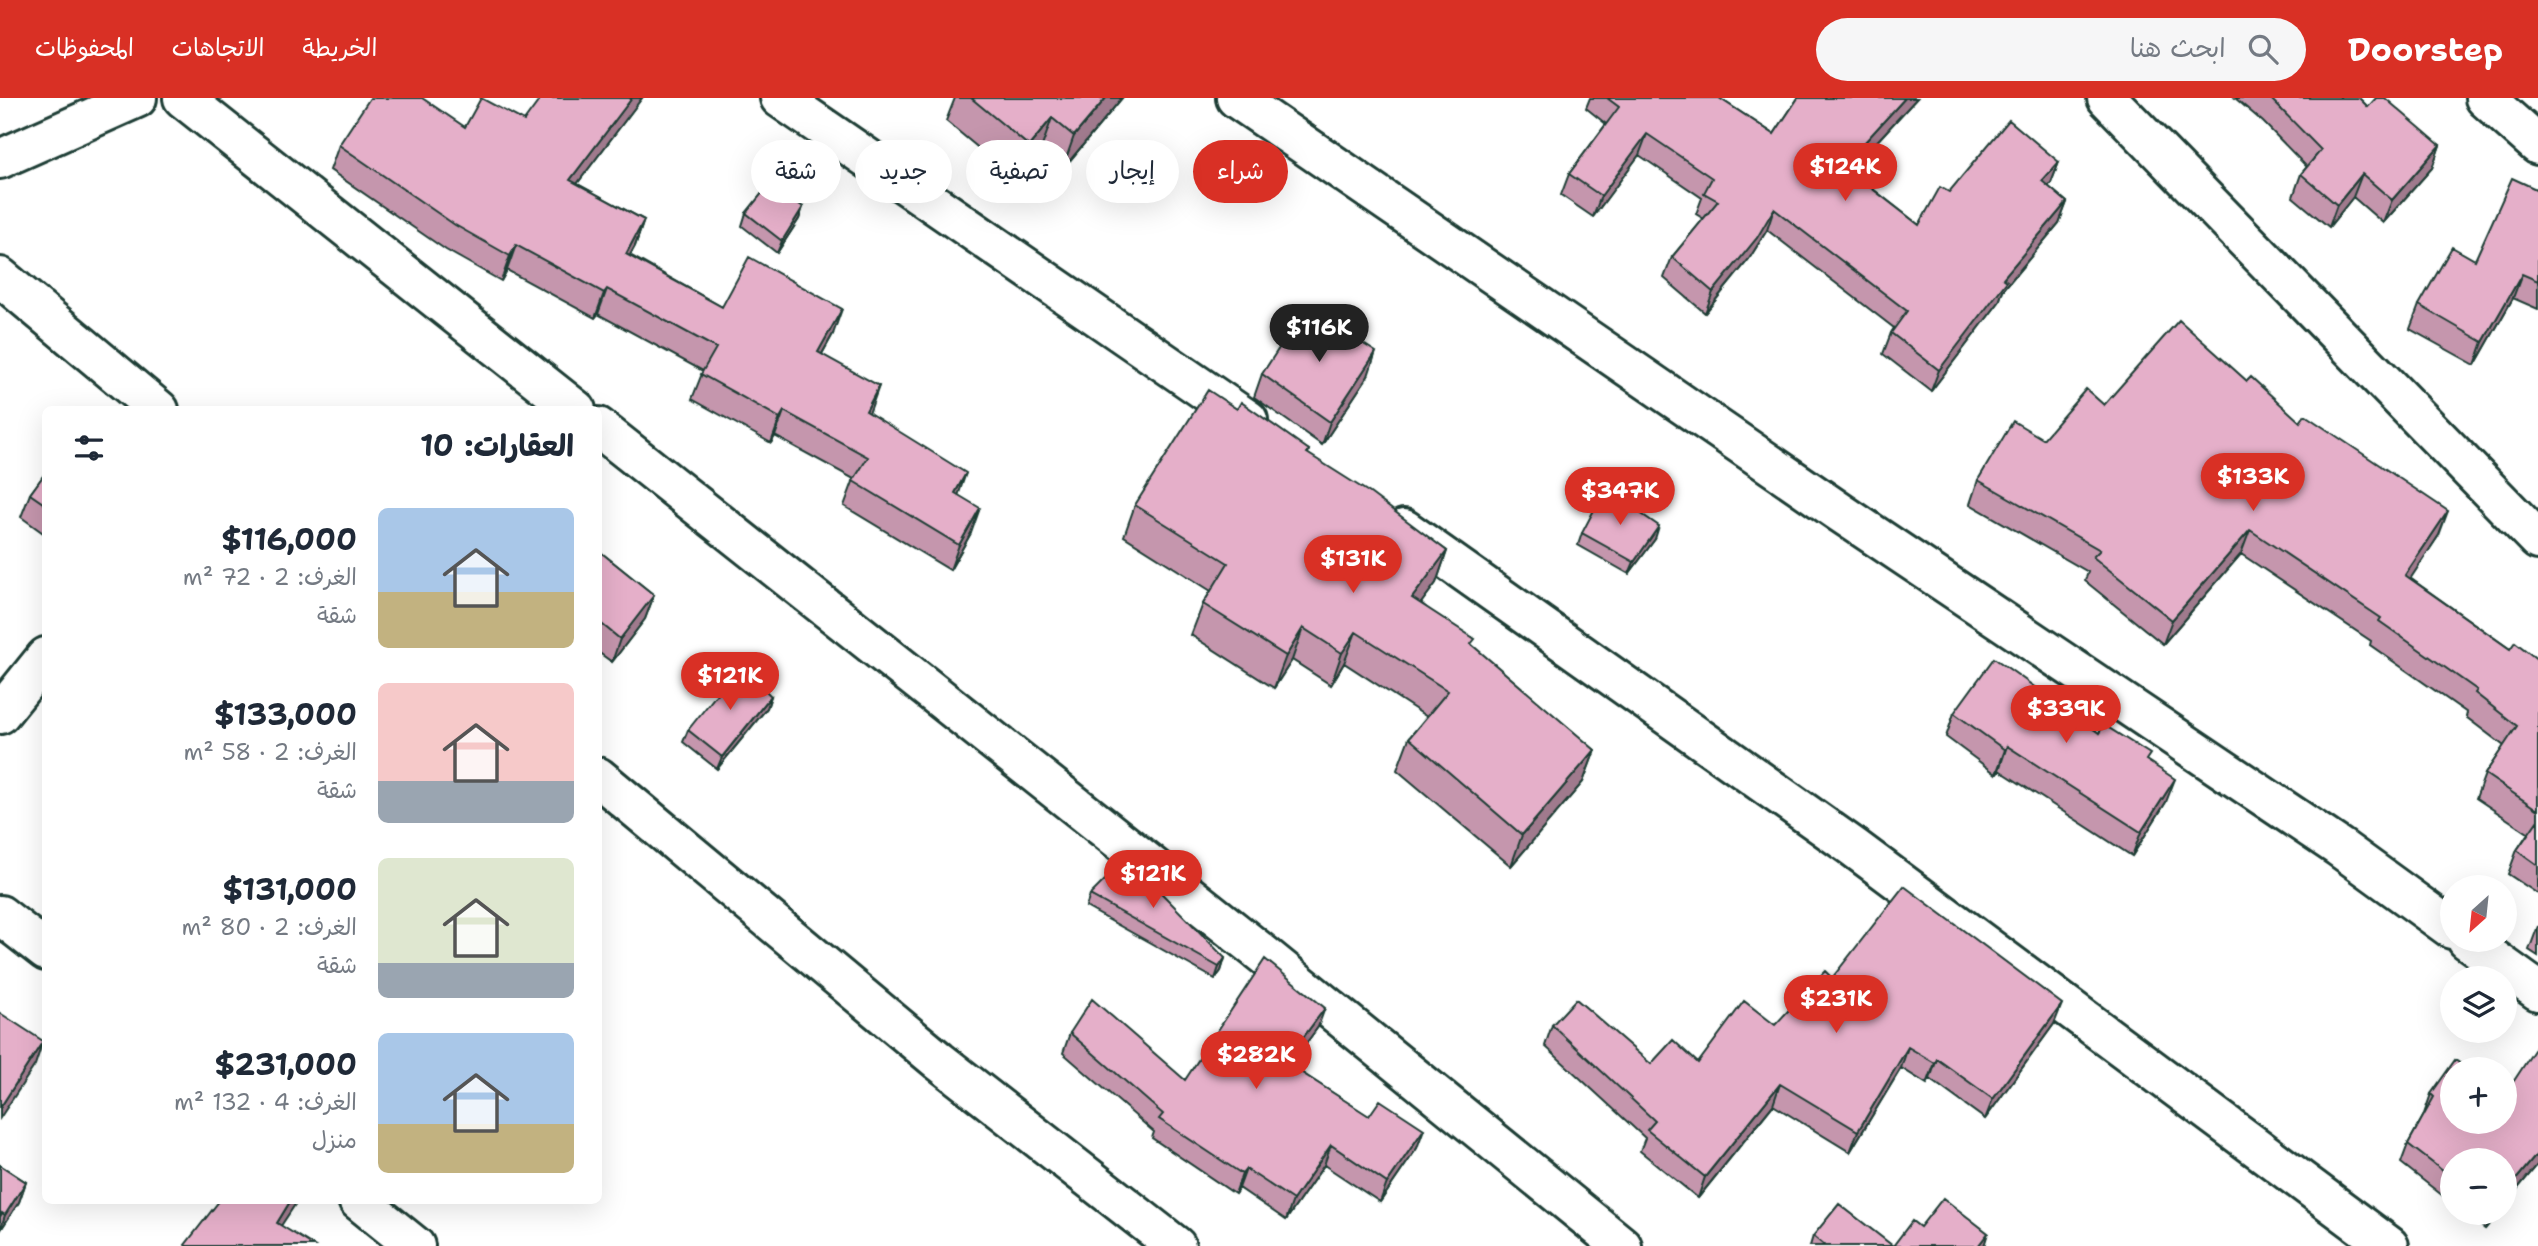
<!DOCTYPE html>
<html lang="ar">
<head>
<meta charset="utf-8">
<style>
	body { margin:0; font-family:"Shantell Sans","Playpen Sans Arabic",sans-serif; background:#f6f6f7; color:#1f2937; direction:rtl; height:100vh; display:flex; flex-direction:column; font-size:26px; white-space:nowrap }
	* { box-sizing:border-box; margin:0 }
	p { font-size:23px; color:#747a83 }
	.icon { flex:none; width:38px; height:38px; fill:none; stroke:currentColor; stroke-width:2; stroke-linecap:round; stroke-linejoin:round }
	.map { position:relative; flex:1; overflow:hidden; direction:ltr }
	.details { position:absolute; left:42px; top:308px; width:560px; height:798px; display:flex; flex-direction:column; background:#fff; border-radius:10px; box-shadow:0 7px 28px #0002; direction:rtl }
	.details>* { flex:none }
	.banner { position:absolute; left:623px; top:42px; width:665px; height:63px; direction:rtl; display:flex; gap:14px }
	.needle { width:46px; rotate:207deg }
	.controls { position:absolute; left:2440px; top:777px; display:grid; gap:14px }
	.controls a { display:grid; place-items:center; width:77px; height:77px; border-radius:50%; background:#fff; box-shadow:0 7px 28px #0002; font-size:35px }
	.price { position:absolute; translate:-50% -60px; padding:0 16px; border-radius:24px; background:#d93025; color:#fff; font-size:23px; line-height:46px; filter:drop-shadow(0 2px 4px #0008) }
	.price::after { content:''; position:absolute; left:50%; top:42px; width:21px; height:16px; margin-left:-10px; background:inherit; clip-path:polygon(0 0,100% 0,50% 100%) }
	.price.active { background:#222; color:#fff }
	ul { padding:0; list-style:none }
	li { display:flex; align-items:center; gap:21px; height:175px; padding:0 28px }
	li span { display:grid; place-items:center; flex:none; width:196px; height:140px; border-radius:10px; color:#555 }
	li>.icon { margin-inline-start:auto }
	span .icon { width:84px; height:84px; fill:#fffc; stroke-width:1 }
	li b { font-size:30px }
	h2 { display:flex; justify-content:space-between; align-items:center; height:84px; padding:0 28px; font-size:30px }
	.chip { padding:0 24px; border-radius:32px; background:#fff; box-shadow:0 7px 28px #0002; font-size:24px; line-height:63px }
	.chip.active { background:#d93025; color:#fff }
	header { display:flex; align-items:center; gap:42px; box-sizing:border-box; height:98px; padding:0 35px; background:#d93025; color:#fff }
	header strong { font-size:33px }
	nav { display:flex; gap:38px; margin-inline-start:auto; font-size:24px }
	.search { width:490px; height:63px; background:#f6f6f7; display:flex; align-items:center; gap:18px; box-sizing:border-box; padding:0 24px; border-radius:38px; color:#747a83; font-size:26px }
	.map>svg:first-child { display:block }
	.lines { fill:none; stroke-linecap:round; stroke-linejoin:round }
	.street-casing { stroke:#1f3d34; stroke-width:44 }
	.street { stroke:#fff; stroke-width:38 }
	.wall { fill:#c596ad; stroke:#1f3d34; stroke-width:2 }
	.shaded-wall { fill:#a07a8d; stroke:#1f3d34; stroke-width:2 }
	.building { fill:#e5afc9; stroke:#1f3d34; stroke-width:2 }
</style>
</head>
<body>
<header>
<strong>Doorstep</strong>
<div class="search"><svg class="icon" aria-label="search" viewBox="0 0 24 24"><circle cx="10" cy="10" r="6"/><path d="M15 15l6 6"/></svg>ابحث هنا</div>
<nav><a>الخريطة</a><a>الاتجاهات</a><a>المحفوظات</a></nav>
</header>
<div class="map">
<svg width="2538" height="1148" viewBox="0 0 2538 1148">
	<rect width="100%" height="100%" fill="#fff"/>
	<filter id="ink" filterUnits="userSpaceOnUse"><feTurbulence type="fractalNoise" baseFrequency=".0143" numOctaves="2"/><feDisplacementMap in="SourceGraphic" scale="14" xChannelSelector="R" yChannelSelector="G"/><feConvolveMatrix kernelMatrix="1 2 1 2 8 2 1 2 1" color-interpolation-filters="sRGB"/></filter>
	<g filter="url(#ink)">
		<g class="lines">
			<g class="street-casing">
				<path id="street" d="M183,0L576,312
					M780,0L1248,322
					M1236,0L1841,415L2339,749L2452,831
					M2107,0L2538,442
					M2485,0L2538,47
					M0,61L137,0
					M0,179L159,312
					M598,329L1264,857L1622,1148
					M1404,431L1853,749L2389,1148
					M0,616L46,559
					M598,679L939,963L1176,1148
					M0,817L46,853
					M2467,842L2538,893
					M358,1102L415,1148"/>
			</g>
			<use href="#street" class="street"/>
		</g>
		<path class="wall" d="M642,0L577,86L644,122L635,148L630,157L722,209L833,236L822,256L869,315L958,397L971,435L950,472L844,408L854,381L775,338L771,345L692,301L703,273L598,216L595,220L507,172L501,183L446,152L330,72L339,47L465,29L524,23Z
			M955,0H1122L1062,72L1040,54L1017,82L946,23Z
			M1590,0H1719L1774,36L1798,0H1917L1850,73L1919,127L1949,94L2059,64L2051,85L2048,88L2067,104L2059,125L2003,192L1999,204L1931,293L1883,256L1891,235L1894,230L1767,132L1749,161L1705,215L1664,180L1672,159L1704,121L1696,116L1702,100L1639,57L1593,119L1561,97L1569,76L1606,26L1586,10Z
			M2235,0H2359L2368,9L2440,47L2432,70L2383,125L2353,99L2329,129L2293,99L2301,76L2307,69L2263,24Z
			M2538,92V211L2513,200L2475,267L2410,231L2419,207L2475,162Z
			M803,109L799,121L777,155L742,128L746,115Z
			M1262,276L1368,278L1322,347L1254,299Z
			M2247,283L2300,324L2439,437L2410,480L2510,551L2538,562V796L2508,776L2517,752L2528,735L2476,700L2485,676L2504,648L2466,619L2467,615L2370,547L2371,543L2241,456L2163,546L2085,483L2088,474L1970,406L1978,382L2043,341L2104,307Z
			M1237,311L1309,352L1308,356L1447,453L1436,485L1421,505L1472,548L1595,652L1583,684L1511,768L1397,672L1409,640L1427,619L1344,565L1331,587L1292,562L1274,590L1191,537L1203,506L1211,493L1124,438L1135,407Z
			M46,374V437L21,419L30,396Z
			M1582,435L1655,441L1629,476L1578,447Z
			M598,452L654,497L645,521L612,564L598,554Z
			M771,598L767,610L717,671L683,644L688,632Z
			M1954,615L2099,635L2147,663L2166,704L2132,758L1999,672L1996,676L1946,639Z
			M1090,797L1225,860L1221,873L1215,881L1086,809Z
			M2538,828V858L2529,852Z
			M1832,880L2054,926L1985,1021L1930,981L1927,986L1901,970L1850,1054L1773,1007L1698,1100L1640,1053L1645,1040L1545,948L1552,927L1651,966L1698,965L1775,927Z
			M1318,929L1290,967L1417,1050L1380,1104L1324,1067L1286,1122L1239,1090L1235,1096L1152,1040L1154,1034L1063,955L1070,935L1185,982Z
			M2538,946V1066L2504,1107L2452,1062V1105L2401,1065L2408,1046L2424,1017V1016L2431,996L2504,1024Z
			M0,1067L26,1084L19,1104L0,1133Z
			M2464,1115H2498L2485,1131Z
			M1920,1129L1984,1148H1810L1813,1138L1893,1148Z"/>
		<path class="shaded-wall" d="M632,0H642L561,107L570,82Z
			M1106,0H1122L1062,72L1074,38Z
			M1905,0H1917L1835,89L1843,68Z
			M1052,20L1040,54L1017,82L1029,48Z
			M1647,36L1639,57L1593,119L1601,98Z
			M2440,47L2432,70L2383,125L2392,102Z
			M2059,64L2051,85L2034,104L2042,83Z
			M2362,76L2353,99L2329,129L2337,107Z
			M2067,104L2059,125L2003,192L1999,204L1931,293L1939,272L2003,180Z
			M803,109L799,121L777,155L782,143Z
			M1774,111L1767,132L1749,161L1705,215L1713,194Z
			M644,122L635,148L617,181L626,156Z
			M516,147L507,172L501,183L510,158Z
			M2522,176L2513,200L2475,267L2483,244Z
			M607,191L598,216L595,220L604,195Z
			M842,211L833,236L809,279L818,254Z
			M1376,254L1368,278L1322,347L1330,324Z
			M879,288L870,313L857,338L866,313Z
			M784,313L775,338L771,345L780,320Z
			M966,375L957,401L955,395Z
			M980,410L971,435L950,472L959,447Z
			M2448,413L2439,437L2397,501L2405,477Z
			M1659,428L1655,441L1629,476L1634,464Z
			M2250,432L2241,456L2163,546L2172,522Z
			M1447,453L1436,485L1401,532L1412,500Z
			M654,497L645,521L612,564L620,541Z
			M1303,530L1292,562L1274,590L1286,558Z
			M1356,534L1344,565L1331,587L1342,555Z
			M771,598L767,610L717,671L722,659Z
			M2007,648L1999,672L1996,676L2005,652Z
			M1595,652L1583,684L1511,768L1522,737Z
			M2175,681L2166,704L2132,758L2141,734Z
			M1225,860L1221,873L1215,881L1219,869Z
			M2062,906L2054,926L1985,1021L1993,1001Z
			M1325,910L1318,929L1278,984L1285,964Z
			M43,943L35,967L0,1020V1010Z
			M1908,949L1901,970L1850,1054L1858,1033Z
			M1937,961L1930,981L1927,986L1935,965Z
			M1780,986L1773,1007L1698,1100L1705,1079Z
			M1424,1031L1417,1050L1380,1104L1387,1085Z
			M1331,1047L1324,1067L1286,1122L1293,1102Z
			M2538,1055V1066L2504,1107V1096Z
			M1246,1071L1239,1090L1235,1096L1242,1076Z
			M26,1084L19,1104L0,1133L5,1117Z
			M291,1102H298L269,1146L277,1125Z
			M2490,1115H2498L2485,1131Z
			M1988,1135L1984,1148H1978Z"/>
		<path class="building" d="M370,0H422L465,29L481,0L524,23L541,0H632L570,82L644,122L626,156L722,209L749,159L842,211L818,254L879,288L866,313L966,375L955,395L980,410L959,447L853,383L868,359L784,313L780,320L701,276L716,250L607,191L604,195L516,147L510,158L455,127L339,47Z
			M971,0H1106L1074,38L1052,20L1029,48Z
			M1607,0H1719L1774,36L1798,0H1905L1843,68L1919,127L1940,89L1949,94L2009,22L2059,64L2042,83L2067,104L2003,180L2007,183L1939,272L1891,235L1907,213L1774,111L1757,140L1713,194L1672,159L1718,103L1704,95L1712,80L1647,36L1601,98L1569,76L1619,9Z
			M2270,0H2359L2368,9L2376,0H2385L2440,47L2392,102L2362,76L2337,107L2301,76L2321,52Z
			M2512,80L2538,92V183L2522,176L2483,244L2419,207L2452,149L2475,162Z
			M771,84L803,109L782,143L746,115Z
			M1306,209L1376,254L1330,324L1262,276Z
			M2179,222L2247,283L2251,279L2300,324L2305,317L2448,413L2405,477L2510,551L2515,544L2538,562V712L2485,676L2517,628L2475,595L2477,592L2379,523L2381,520L2250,432L2172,522L2093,459L2100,452L1978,382L2013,323L2043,341L2086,291L2104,307Z
			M1208,292L1237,311L1241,304L1309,352L1307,355L1370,395L1447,453L1412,500L1475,541L1471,546L1595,652L1522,737L1409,640L1448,593L1356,534L1342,555L1303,530L1286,558L1203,506L1228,465L1135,407Z
			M46,374V407L30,396Z
			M1605,391L1659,428L1634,464L1582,435Z
			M598,452L654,497L620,541L598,523Z
			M1994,560L2099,635L2104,627L2150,656L2146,662L2175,681L2141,734L2007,648L2005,652L1954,615Z
			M740,567L771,598L722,659L688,632Z
			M2538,722V767L2517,752Z
			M1127,760L1225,860L1219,869L1090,797Z
			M1904,788L2062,906L1993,1001L1937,961L1935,965L1908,949L1858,1033L1780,986L1705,1079L1647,1032L1655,1023L1552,927L1576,901L1651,966L1673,942L1698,965L1744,903L1775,927L1825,873L1832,880Z
			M1265,861L1325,910L1285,964L1369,1018L1380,1002L1424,1031L1387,1085L1331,1047L1293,1102L1246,1071L1242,1076L1159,1021L1163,1016L1070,935L1092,901L1185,982Z
			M0,915L43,943L0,1010Z
			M2538,946V1055L2504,1096V1062H2452V1080L2408,1046L2434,999L2431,996L2455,962L2468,971H2452V1024H2504V998Z
			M0,1067L26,1084L5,1117L2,1115L0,1119Z
			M1943,1100L1988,1135L1978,1148H1825L1813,1138L1839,1106L1893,1148L1912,1123L1920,1129Z
			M220,1102H291L277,1125L314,1148H186L185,1147Z"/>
	</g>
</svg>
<div class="controls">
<a><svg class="needle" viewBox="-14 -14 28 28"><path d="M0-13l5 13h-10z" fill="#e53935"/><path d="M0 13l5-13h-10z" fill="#747a83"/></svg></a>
<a><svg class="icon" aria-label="layers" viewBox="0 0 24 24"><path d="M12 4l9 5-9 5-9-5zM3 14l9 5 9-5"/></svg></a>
<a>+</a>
<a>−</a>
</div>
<b class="price" style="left:1845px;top:105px">$124K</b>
<b class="price active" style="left:1319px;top:266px">$116K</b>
<b class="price" style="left:2253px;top:415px">$133K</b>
<b class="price" style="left:1620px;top:429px">$347K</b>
<b class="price" style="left:1353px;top:497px">$131K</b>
<b class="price" style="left:730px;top:614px">$121K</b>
<b class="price" style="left:2066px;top:647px">$339K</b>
<b class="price" style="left:1153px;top:812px">$121K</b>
<b class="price" style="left:1836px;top:937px">$231K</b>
<b class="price" style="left:1256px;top:993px">$282K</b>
<div class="banner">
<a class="chip active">شراء</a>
<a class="chip">إيجار</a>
<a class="chip">تصفية</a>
<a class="chip">جديد</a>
<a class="chip">شقة</a>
</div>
<section class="details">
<h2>العقارات: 10<svg class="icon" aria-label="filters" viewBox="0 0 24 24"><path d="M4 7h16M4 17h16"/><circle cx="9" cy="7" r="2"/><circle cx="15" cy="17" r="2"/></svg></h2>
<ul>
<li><span style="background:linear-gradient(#a9c7e8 60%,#c2b280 0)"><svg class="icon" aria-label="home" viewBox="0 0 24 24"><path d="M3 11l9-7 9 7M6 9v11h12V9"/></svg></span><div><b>$116,000</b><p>الغرف: 2 · 72 m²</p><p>شقة</p></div></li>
<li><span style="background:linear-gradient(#f6c9c9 70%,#9aa5b1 0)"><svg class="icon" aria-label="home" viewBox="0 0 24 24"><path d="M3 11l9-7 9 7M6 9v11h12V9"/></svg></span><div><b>$133,000</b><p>الغرف: 2 · 58 m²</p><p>شقة</p></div></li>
<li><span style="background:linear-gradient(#dfe7d0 75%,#9aa5b1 0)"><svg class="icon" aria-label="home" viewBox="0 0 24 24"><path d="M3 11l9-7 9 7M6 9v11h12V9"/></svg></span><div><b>$131,000</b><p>الغرف: 2 · 80 m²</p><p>شقة</p></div></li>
<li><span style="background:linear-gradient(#a9c7e8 65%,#c2b280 0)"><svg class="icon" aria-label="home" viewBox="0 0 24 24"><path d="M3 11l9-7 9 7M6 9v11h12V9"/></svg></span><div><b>$231,000</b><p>الغرف: 4 · 132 m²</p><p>منزل</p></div></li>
</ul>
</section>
</div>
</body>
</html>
